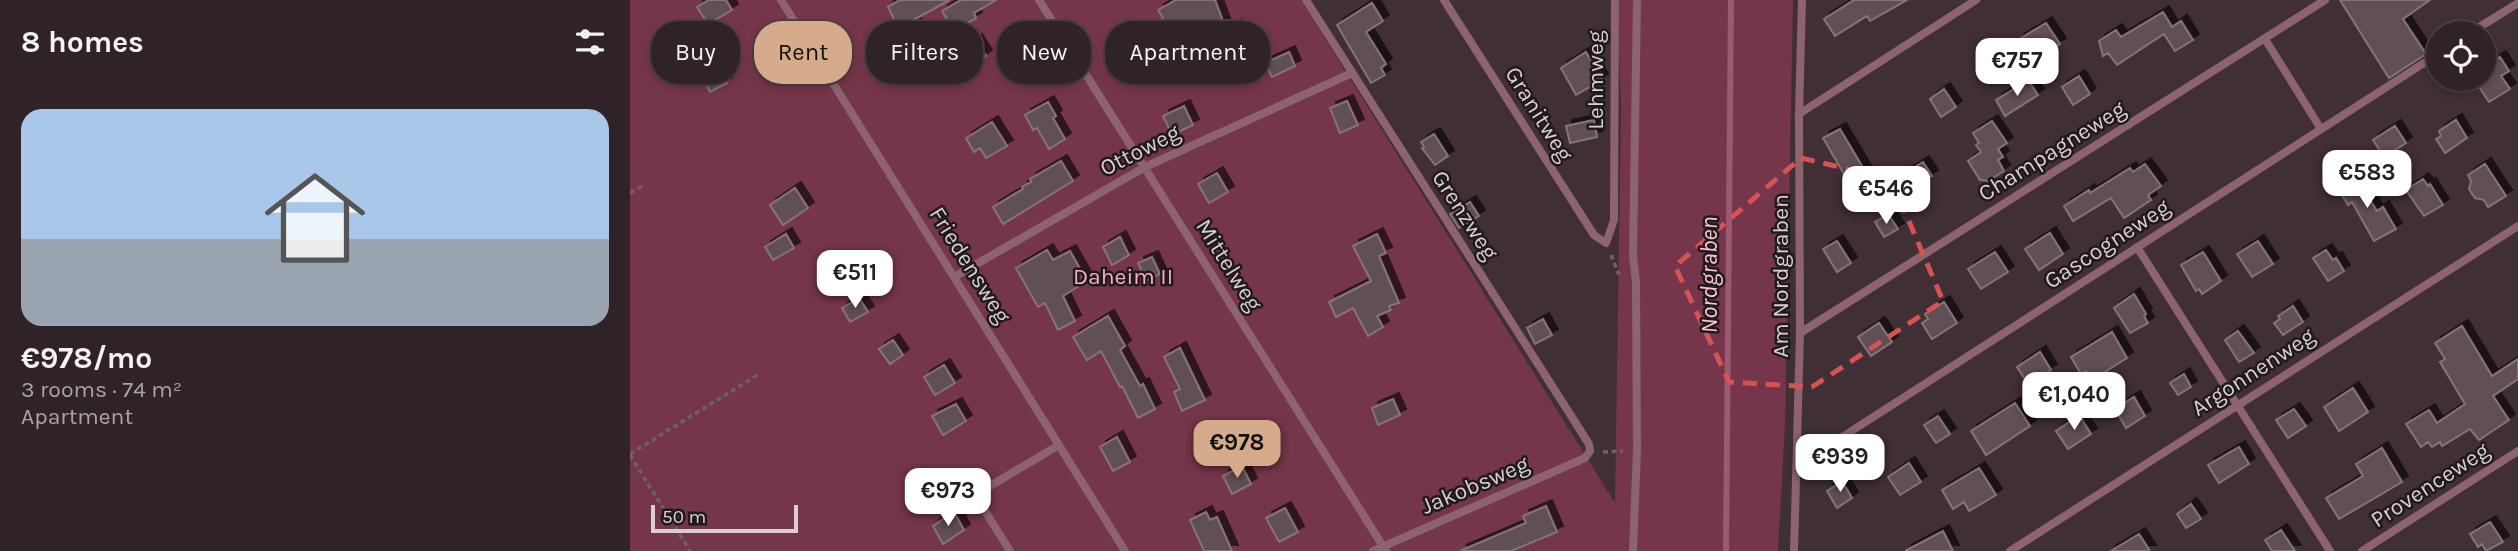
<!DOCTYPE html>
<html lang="en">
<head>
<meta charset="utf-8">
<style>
	body { margin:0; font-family:Karla,sans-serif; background:#382b2f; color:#f1f3f6; height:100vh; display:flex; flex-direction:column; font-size:26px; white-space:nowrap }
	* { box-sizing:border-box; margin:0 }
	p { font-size:23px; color:#a8a4a7 }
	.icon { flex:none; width:38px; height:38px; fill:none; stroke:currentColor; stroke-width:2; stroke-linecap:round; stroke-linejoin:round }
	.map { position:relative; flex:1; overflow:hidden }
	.sheet { display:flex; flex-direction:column; background:#302327; width:630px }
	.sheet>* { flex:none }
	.guide { position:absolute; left:21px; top:21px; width:665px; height:63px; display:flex; gap:14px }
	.buttons { position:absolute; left:1796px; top:21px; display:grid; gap:14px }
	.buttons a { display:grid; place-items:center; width:70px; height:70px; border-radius:50%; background:#302327; box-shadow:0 4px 10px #0003,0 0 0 2px #4b4044; font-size:35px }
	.scale { position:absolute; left:21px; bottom:18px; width:147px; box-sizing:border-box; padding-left:7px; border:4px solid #d9ced1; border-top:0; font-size:19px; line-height:24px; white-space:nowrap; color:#d9ced1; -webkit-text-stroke:5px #211a1c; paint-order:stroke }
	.price { position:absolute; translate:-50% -60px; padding:0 16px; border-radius:14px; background:#fff; color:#222; font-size:23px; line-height:46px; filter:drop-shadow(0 2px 4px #0008) }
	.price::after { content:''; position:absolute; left:50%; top:42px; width:21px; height:16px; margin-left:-10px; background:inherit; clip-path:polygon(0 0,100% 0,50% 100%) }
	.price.active { background:#d6ab8b; color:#111 }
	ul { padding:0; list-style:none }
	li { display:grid; align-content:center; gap:14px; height:371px; padding:0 21px }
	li+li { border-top:2px solid #4b4044 }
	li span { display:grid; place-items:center; height:217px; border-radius:21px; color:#555 }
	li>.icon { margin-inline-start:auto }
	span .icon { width:126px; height:126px; fill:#fffc; stroke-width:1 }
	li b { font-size:30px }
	h2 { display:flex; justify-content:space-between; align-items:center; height:84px; padding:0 21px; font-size:30px }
	.tag { padding:0 24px; border-radius:28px; background:#302327; box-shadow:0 4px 10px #0003,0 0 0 2px #4b4044; font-size:24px; line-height:63px }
	.tag.active { background:#d6ab8b; color:#111 }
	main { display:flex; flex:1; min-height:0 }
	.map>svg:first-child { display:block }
	.green { fill:#75354b }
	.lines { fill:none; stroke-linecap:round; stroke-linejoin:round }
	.stream { stroke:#9c5972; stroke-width:6 }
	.building { fill:#614f54; stroke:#867378; stroke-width:2; filter:url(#shadow) }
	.path { stroke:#6f6064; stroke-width:3.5; stroke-dasharray:5 3.5; stroke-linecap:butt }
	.service { stroke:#8e6370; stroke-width:8 }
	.marked { fill:none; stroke:#d75252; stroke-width:5; stroke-dasharray:14 9; stroke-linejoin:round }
	.labels { text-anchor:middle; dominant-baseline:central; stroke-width:5; stroke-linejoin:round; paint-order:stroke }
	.street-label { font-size:23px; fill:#d9ced1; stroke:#211a1c }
	.park-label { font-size:23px; fill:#faacc3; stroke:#211a1c }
	.water-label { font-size:24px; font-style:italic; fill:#fac4d3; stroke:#211a1c }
</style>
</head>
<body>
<main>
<section class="sheet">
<h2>8 homes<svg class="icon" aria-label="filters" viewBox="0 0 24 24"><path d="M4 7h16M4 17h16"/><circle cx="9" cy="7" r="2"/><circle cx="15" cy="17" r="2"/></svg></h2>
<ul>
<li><span style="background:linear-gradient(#a9c7e8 60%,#9aa5b1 0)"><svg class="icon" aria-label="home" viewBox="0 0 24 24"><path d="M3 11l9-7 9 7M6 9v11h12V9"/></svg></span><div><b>€978/mo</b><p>3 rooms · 74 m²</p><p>Apartment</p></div></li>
</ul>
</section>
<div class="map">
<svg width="1888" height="551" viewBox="0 0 1888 551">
	<defs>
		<filter id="shadow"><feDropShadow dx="6" dy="-6" stdDeviation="0" flood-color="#0009"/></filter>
	</defs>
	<rect width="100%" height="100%" fill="#402f34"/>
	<path class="green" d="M0,0H671L985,503L991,107L987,0H1163L1155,425L1148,551H0Z"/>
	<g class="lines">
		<path class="stream" d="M1096,551L1101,0"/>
	</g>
	<path class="building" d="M79,0H96L102,10L78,24L67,7Z
		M270,0H320L283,20L294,41L279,50L258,7Z
		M331,0H366L344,13L346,18L324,31L312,11Z
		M546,0H585L596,29L606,25L616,46L579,65L572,52L560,59L548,33L535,40L526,22L533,18L528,10Z
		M1224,0H1277L1240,21L1237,16L1205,36L1194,19Z
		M1710,0H1800L1773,19L1796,54L1759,78Z
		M742,3L753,21L736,32L756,64L751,68L755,75L741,83L707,25Z
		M1533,12L1542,27L1551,21L1563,40L1545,51L1534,34L1487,65L1478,53L1473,56L1469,41L1486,30L1491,37Z
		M1416,23L1430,44L1401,61L1388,40Z
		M346,40L356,56L336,68L326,51Z
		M659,52L665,66L642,77L635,63Z
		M956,52L972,80L946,95L931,68Z
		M1870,57L1879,71L1871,76L1880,89L1859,102L1844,79H1853V68Z
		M90,70L97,83L80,92L73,78Z
		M1449,76L1460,94L1443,105L1432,87Z
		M1398,80L1408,95L1375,116L1366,100Z
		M1314,89L1326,107L1311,117L1300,99Z
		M717,101L728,125L710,133L700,108Z
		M418,102L426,116L423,118L435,139L419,149L407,128L403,130L395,115Z
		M554,106L563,125L542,135L533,116Z
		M964,120L967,137L940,143L936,126Z
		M1826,120L1837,138L1815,153L1806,139L1811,136L1809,131Z
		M1362,121L1377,143L1368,149L1373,157L1368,160L1374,171L1358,181L1350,180L1338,161L1351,152L1346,145L1349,143L1343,133Z
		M362,122L377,146L356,158L350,148L344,152L336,138Z
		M1765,126L1776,143L1754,157L1743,140Z
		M1210,129L1236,173L1219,183L1193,138Z
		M804,134L818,156L805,165L792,148L794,147L791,142Z
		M431,161L443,181L373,224L363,207L393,189L392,187L401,182L400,179Z
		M1293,162L1302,176L1286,186L1277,172Z
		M1515,164L1531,186L1518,195L1521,200L1494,218L1481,198L1443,221L1434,206L1459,190L1460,193L1500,168L1503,172Z
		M1855,164L1876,196L1858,207L1854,200L1845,198L1839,189L1841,181L1838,175Z
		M587,173L598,192L579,203L568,184Z
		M1726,178L1747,211L1753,207L1766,229L1744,241L1722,202L1718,205L1708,189Z
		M1793,179L1798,186L1800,184L1813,205L1794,216L1776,190Z
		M165,188L178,208L153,225L140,205Z
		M840,202L849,216L829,228L820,214Z
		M1258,214L1268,229L1254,237L1245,222Z
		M1420,233L1433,254L1409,270L1395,249Z
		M156,234L164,248L143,260L135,247Z
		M747,234L756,253L749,256L769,303L759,306L761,310L747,316L753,327L738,336L723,308L706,317L699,302L741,281L723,246Z
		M490,237L499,255L482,265L473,247Z
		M1207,241L1221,263L1207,272L1193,249Z
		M1628,241L1643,264L1622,277L1607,254Z
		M417,250L423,260L440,251L457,281L433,296L445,321L428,330L415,303L408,307L386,268Z
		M1696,250L1703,260L1706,258L1714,271L1698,281L1683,258Z
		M1365,252L1378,272L1351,289L1338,269Z
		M1573,252L1591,281L1572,294L1569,289L1566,291L1551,265Z
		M522,257L530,274L516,281L508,263Z
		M1504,294L1516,314L1514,316L1518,323L1500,333L1484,308Z
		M229,298L238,312L220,322L212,308Z
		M1314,302L1327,323L1302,339L1292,323L1298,319L1295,314Z
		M1663,306L1673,322L1653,335L1644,323L1650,319L1648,316Z
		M478,316L495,346L490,350L510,386L513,384L525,409L508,418L492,386L490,387L471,351L457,360L443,337Z
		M913,319L922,335L905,344L897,328Z
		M1249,323L1262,342L1241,356L1228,337Z
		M1832,326L1862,376L1888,359V379L1863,396L1879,420L1849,440L1840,429L1812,446L1810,442L1802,447L1798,442L1791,447L1776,424L1799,410L1807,423L1835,404L1810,362L1815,359L1805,343Z
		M1608,331L1624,353L1609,362L1595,340Z
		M1482,332L1497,358L1462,380L1456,371L1451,374L1441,357Z
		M263,340L273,355L260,364L249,349Z
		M550,348L575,400L552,411L544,392L550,389L534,357Z
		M1410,352L1421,370L1398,384L1387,367Z
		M314,365L325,383L305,395L294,377Z
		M1554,374L1561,387L1548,395L1540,383Z
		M1723,388L1738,412L1709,431L1694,407Z
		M1504,397L1515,416L1496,428L1485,409Z
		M763,399L770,415L748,425L742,408Z
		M1385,403L1400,426L1356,455L1341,431Z
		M326,404L336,421L313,435L302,416Z
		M1664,409L1676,426L1658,438L1646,420Z
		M1449,415L1461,434L1438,449L1426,431Z
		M1308,416L1320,434L1306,443L1294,425Z
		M487,437L500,462L483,471L470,447Z
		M1609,447L1619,464L1589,483L1578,465Z
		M1752,448L1772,482L1709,519L1696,498L1733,476L1726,464Z
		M1279,463L1291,482L1270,495L1258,477Z
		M612,466L621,484L602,494L593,476Z
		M1349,468L1366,495L1339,511L1334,502L1323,509L1312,490Z
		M1212,481L1222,498L1207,508L1197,491Z
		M1561,504L1571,519L1556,528L1547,514Z
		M916,506L927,532L881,551H830L896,523L893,516Z
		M655,508L668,532L649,542L636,518Z
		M324,512L334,530L313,544L303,526Z
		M576,512L580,520L587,517L602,551H574L560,520Z
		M1860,522L1873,542L1856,551L1852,544L1848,547L1840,534Z
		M1651,530L1665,551H1642L1635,540Z
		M1313,531L1323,551H1275Z
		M1509,534L1520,551H1481Z"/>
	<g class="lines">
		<path class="path" d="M0,193L14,185
			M981,255L988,273L992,275
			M973,452L993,451
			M0,454L129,374
			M0,455L60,551"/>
		<path class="service" d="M151,0L495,551
			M409,0L756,551
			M676,0L959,444L960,451L955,458L743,551
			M814,0L964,235L976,243L984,220L985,0
			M1840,33L1888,3
			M1635,39L1691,129
			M1169,114L1346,0
			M1507,247L1700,551
			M324,277L515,167L722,73
			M1170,333L1695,0
			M1167,466L1808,54
			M380,551L345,495L429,445
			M1003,551L1007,450L1006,282L1003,255L1007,0
			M1164,551L1170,333L1169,114L1172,0
			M1380,551L1888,226
			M1732,551L1888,451"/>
	</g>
	<path class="marked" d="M1171,158L1261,179L1313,301L1182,387L1099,382L1045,266Z"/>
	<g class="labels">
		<g class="street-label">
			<text transform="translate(965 80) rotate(-90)">Lehmweg</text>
			<text transform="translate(909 114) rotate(58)">Granitweg</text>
			<text transform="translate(510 150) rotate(-27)">Ottoweg</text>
			<text transform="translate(1422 151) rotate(-32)">Champagneweg</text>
			<text transform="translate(835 215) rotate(57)">Grenzweg</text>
			<text transform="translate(1477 244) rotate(-33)">Gascogneweg</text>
			<text transform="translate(340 265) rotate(58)">Friedensweg</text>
			<text transform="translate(599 265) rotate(58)">Mittelweg</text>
			<text transform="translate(1150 276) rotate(-90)">Am Nordgraben</text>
			<text transform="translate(1623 372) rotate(-33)">Argonnenweg</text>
			<text transform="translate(845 485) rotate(-23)">Jakobsweg</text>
			<text transform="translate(1800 485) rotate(-33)">Provenceweg</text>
		</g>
		<g class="park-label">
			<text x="493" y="276">Daheim II</text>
		</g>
		<g class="water-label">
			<text transform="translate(1079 275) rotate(-90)">Nordgraben</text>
		</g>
	</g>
</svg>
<div class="buttons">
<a><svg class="icon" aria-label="locate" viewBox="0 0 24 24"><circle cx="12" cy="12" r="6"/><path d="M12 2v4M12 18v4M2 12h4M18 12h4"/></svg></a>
</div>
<div class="scale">50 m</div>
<b class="price" style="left:1387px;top:98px">€757</b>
<b class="price" style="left:1737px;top:210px">€583</b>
<b class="price" style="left:1256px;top:226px">€546</b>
<b class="price" style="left:225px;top:310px">€511</b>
<b class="price" style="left:1444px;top:432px">€1,040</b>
<b class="price active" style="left:607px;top:480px">€978</b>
<b class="price" style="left:1210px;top:494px">€939</b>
<b class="price" style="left:318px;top:528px">€973</b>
<div class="guide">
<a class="tag">Buy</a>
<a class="tag active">Rent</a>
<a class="tag">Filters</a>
<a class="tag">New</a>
<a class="tag">Apartment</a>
</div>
</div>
</main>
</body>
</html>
